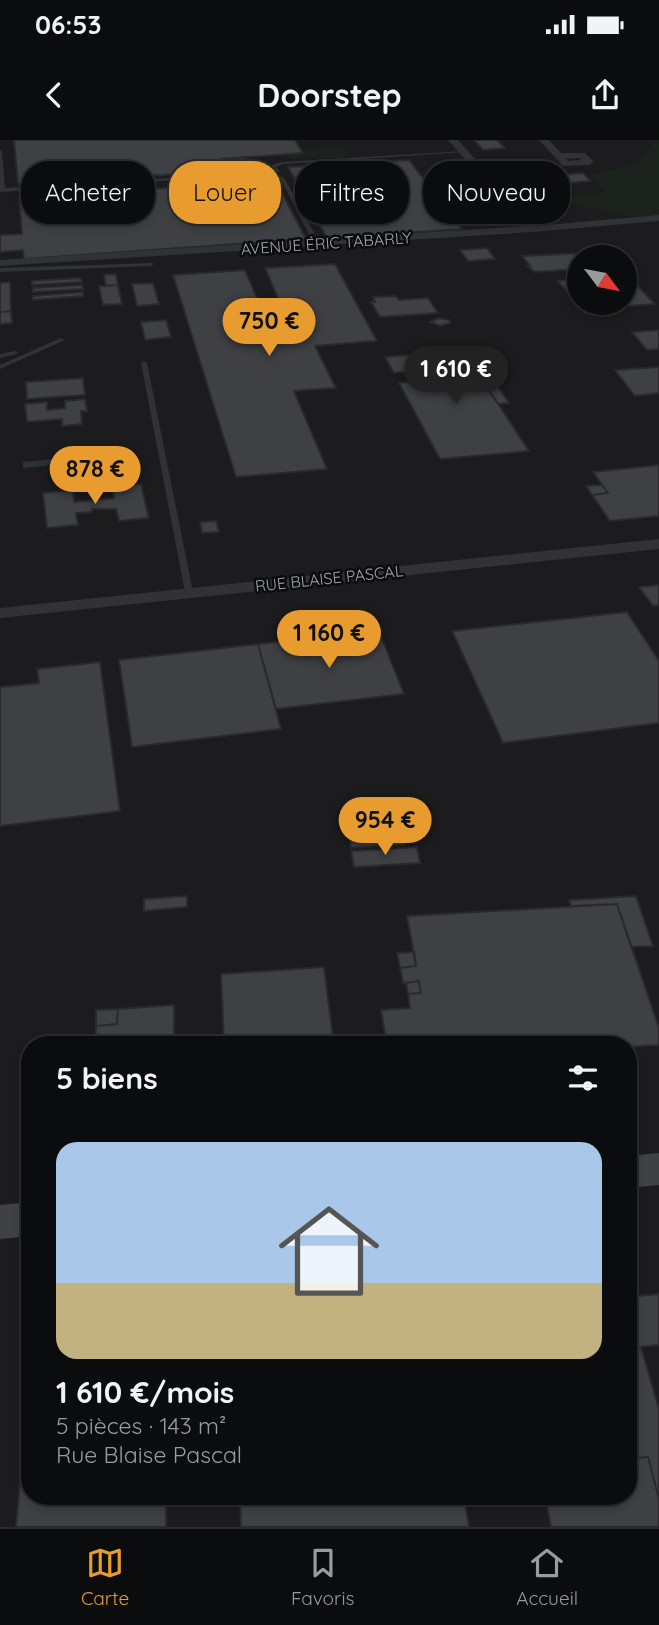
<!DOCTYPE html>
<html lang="fr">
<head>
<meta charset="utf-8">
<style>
	body { margin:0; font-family:Quicksand,sans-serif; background:#141516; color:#f1f3f6; height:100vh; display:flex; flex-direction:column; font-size:26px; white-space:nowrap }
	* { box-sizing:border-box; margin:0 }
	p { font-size:23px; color:#9a9b9d }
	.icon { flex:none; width:38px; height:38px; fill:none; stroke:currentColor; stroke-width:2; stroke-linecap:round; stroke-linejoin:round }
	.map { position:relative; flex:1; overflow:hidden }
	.details { position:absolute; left:21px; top:896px; width:616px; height:469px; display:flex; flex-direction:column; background:#0b0c0d; border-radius:28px; box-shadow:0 4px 10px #0003,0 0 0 2px #2b2c2e }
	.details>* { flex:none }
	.guide { position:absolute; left:21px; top:21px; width:618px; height:63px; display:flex; gap:14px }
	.needle { width:46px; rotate:122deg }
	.tools { position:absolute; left:567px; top:105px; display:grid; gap:14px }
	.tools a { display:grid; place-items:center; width:70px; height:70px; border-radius:50%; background:#0b0c0d; box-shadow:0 4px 10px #0003,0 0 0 2px #2b2c2e; font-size:35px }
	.price { position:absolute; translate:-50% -60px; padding:0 16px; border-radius:24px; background:#e89c30; color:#111; font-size:23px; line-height:46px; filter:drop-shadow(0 2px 4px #0008) }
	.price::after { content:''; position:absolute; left:50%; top:42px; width:21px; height:16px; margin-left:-10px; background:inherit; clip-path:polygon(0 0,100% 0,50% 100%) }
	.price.current { background:#222; color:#fff }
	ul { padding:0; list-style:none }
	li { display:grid; align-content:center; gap:14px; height:371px; padding:0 35px }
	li+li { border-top:2px solid #2b2c2e }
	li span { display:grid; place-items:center; height:217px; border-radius:21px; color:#555 }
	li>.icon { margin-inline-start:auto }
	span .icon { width:126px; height:126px; fill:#fffc; stroke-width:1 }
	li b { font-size:30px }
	h2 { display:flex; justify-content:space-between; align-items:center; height:84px; padding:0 35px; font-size:30px }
	.chip { padding:0 24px; border-radius:28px; background:#0b0c0d; box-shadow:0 4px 10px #0003,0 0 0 2px #2b2c2e; font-size:24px; line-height:63px }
	.chip.current { background:#e89c30; color:#111 }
	.status { display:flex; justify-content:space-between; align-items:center; height:49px; padding:0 35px; background:#0b0c0d; direction:ltr }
	.status svg { height:19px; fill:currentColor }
	header { display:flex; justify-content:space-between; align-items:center; height:91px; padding:0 35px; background:#0b0c0d; font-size:32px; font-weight:700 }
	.dock { display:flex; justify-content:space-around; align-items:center; height:98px; border-top:2px solid #2b2c2e; background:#0b0c0d; font-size:19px; color:#9a9b9d }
	.dock a { display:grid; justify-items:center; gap:4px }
	.dock .current { color:#e89c30 }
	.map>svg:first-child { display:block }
	.built { fill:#1c1c1e; fill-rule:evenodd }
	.green { fill:#1c231c }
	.water { fill:#2a3338 }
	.building { fill:#3e4044; stroke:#2a2a2d; stroke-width:2 }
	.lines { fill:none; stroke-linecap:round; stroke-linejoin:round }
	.lane { fill:#313235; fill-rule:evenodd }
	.street { fill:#313235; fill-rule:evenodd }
	.secondary { fill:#3f4145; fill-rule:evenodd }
	.labels { text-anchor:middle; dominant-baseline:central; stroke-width:5; stroke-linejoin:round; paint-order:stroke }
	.far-street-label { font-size:16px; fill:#a1a7b1; stroke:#0b0b0c }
</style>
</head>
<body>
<div class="status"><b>06:53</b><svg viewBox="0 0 49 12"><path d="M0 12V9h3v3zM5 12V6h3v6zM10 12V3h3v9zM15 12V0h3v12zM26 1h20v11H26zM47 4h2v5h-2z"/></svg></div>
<header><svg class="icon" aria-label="back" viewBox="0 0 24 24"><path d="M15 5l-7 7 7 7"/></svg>Doorstep<svg class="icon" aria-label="share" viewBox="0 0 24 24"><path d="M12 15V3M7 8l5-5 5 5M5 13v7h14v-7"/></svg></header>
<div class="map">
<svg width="659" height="1387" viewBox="0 0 659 1387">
	<rect width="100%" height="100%" fill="#0f1011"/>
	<path class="built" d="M0,0H659V1387H0ZM579,117H625V163H579ZM30,905H628V1356H30Z"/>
	<path class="green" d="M656,0H659V75L627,76L550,59L605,53L590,35L638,24Z
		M343,7L348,15L342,18L290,19L286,14L302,13L300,10Z"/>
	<path class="water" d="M103,315L105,325L54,329L52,325L23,328V322Z"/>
	<path class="building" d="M14,0H295L303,13L222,19L228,31L18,44Z
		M474,0H497L505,8L483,10Z
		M245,17L246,23L225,25L222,19Z
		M409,20L462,89L327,98L288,27Z
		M583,33L591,41L559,44L550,36Z
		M538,36L548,47L524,48L514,38Z
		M276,41L306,99L24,119L23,110L0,112V95L22,94L19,57Z
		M487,108L495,119L468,121L460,110Z
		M608,112L622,117H579V129L535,132L527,126H530L522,116Z
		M335,124L377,201L315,206L336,248L294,251L327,329L236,337L173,135L245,130L266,179H272L275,185L289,184L265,128Z
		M116,134L118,145L106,146L104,135Z
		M627,135L655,164L599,168L602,171L585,173L558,141L579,139V163H625V136Z
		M81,138L82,142L32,145V141Z
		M10,142L11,171L0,172V143Z
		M153,143L159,164L137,166L132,144Z
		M82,145L83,149L33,152V148Z
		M118,145L122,164L103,165L99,146Z
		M83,152V156L33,160V156Z
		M396,156L399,160L428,158L438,173L380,177L371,162H375L373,157Z
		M11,171L12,183L0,184V172Z
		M439,178L449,180L450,183L440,186L430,182Z
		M166,180L171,197L145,200L141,182Z
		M659,190V209L647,210L632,192Z
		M464,210L485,244L529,311L440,319L399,243L409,242L403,232L394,233L385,217Z
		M659,227V253L635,256L615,230Z
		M83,238L85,255L27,259L26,242Z
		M496,244L509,263L498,264L485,245Z
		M85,259L87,271H81L82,284L62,286V279L27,282L25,264L47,262V270L65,268V261Z
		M659,325V376L610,381L592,355L608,353L593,332Z
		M141,344L149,378L119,381L116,369H92V372L76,373L78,385L47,388L43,353L73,350L74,362L114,358L112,347Z
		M602,345L608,353L592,355L586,346Z
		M216,381L219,392L202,393L200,382Z
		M659,445V465L653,466L639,447Z
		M659,445V465L653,466L639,447Z
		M627,472L659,521V583L503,603L452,491Z
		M379,491L404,554L276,569L258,504Z
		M258,504L281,589L132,607L119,520Z
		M100,522L120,671L0,686V547L39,543L37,529Z
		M397,662L405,705L351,708L345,665Z
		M417,707L420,723L354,727L351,711Z
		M187,756V767L144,771V759Z
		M636,756L653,806L631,807L617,764L571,766L569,760Z
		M617,764L659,888V905L628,907V905H387L381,870L410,868L408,854L421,853L419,841L403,843L400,828L416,826L407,776Z
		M414,812L416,826L400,828L397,813Z
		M324,827L334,905H224L221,834Z
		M419,841L421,853L408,854L406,843Z
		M174,865V905H95L96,886L117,884L118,869Z
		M118,869L117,884L96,886V870Z
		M659,1154V1205L628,1208V1157Z
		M641,1207L659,1269V1359L648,1317L628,1319V1208Z
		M30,1226V1356H166V1387H16Z
		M648,1317L659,1359V1387H551L545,1356H628V1319Z
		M240,1356H464L469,1387H241Z"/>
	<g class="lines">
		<path class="lane" d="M0,10L2,11L5,48L236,34L254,30L259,26H269L282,22L464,11L466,12L283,24L276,27L280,31L277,33L285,39L320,104L317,106L314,104L281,40L273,34L269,35L256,32L236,36L0,52ZM262,29L274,31L269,32L260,30Z
			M153,123V125L151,126L0,132V128Z
			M61,198L64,200L63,201L0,229V225Z
			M15,211L17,212V214L0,218V214Z
			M144,221L147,223L193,452L189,455L185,452L141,223Z"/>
		<path class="street" d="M448,0H458L535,86L659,75V81L532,92L0,126V120L524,86Z
			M539,0H549L561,13H585L594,22L589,25L563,26ZM580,18L581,20L568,21L566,19Z
			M659,399V409L0,478V468Z"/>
		<path class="secondary" d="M659,1013V1045L628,1048V1016Z
			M30,1062V1096L0,1099V1065Z"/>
	</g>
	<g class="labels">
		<g class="far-street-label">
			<text transform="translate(326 103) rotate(-4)">AVENUE ÉRIC TABARLY</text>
			<text transform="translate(329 438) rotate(-6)">RUE BLAISE PASCAL</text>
		</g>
	</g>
</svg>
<div class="tools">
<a><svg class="needle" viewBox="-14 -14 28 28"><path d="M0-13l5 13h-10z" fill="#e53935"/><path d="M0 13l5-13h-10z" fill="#9a9b9d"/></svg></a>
</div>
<b class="price" style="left:269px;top:218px">750 €</b>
<b class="price current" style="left:456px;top:266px">1 610 €</b>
<b class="price" style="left:95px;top:366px">878 €</b>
<b class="price" style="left:329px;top:530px">1 160 €</b>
<b class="price" style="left:385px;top:717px">954 €</b>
<div class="guide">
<a class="chip">Acheter</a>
<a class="chip current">Louer</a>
<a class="chip">Filtres</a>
<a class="chip">Nouveau</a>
</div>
<section class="details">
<h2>5 biens<svg class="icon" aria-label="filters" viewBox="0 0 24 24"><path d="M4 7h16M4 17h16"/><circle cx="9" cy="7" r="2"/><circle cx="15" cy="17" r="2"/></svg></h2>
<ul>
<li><span style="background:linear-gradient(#a9c7e8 65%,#c2b280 0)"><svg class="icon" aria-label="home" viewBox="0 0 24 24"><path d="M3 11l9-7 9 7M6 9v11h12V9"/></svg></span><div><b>1 610 €/mois</b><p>5 pièces · 143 m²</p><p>Rue Blaise Pascal</p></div></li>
</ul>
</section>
</div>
<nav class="dock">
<a class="current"><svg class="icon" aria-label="map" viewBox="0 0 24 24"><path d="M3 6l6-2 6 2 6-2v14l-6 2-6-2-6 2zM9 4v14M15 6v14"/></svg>Carte</a>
<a><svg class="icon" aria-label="saved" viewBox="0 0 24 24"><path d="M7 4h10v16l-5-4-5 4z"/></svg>Favoris</a>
<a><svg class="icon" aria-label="home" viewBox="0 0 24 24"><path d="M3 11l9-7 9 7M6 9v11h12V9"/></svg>Accueil</a>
</nav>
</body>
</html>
